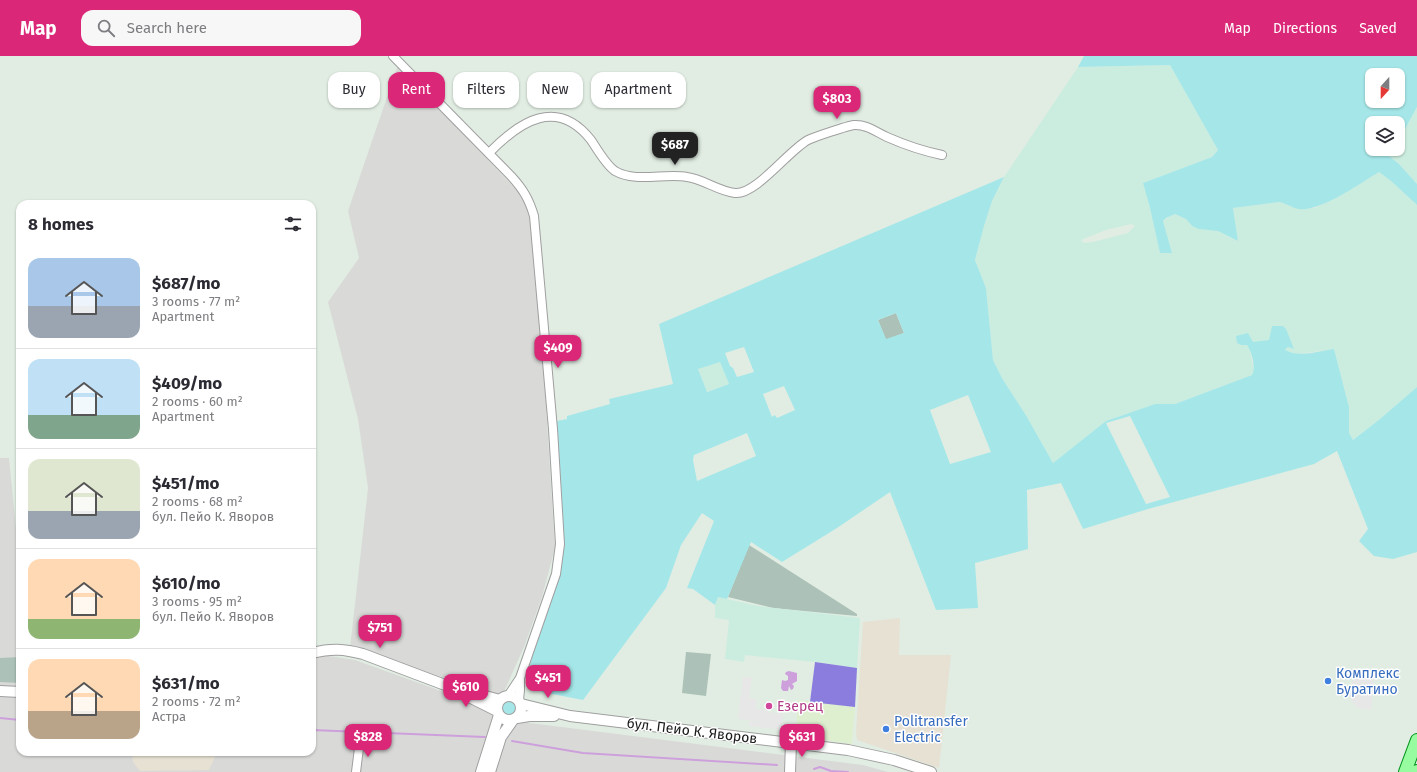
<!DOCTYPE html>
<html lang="en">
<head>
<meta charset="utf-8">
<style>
	body { margin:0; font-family:"Fira Sans",sans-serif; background:#f7f7f7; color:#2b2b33; height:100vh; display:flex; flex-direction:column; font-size:15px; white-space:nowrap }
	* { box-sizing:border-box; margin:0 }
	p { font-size:13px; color:#7c7c81 }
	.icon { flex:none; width:22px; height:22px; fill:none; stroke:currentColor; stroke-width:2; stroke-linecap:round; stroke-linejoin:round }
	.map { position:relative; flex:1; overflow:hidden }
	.side { position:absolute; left:16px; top:144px; width:300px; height:556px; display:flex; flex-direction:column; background:#fff; border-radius:12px; box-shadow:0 1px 3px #0004 }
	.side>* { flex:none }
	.banner { position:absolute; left:328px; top:16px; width:380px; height:36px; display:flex; gap:8px }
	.needle { width:26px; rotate:201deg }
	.tools { position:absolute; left:1365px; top:12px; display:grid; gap:8px }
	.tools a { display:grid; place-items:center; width:40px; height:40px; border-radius:8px; background:#fff; box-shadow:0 1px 3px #0004; font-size:20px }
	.price { position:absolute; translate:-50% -34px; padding:0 9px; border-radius:8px; background:#db2777; color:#fff; font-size:13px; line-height:26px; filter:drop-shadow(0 1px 2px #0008) }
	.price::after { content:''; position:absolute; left:50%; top:24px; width:12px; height:9px; margin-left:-6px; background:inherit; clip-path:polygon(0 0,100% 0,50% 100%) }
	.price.selected { background:#222; color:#fff }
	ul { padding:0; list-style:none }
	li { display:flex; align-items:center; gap:12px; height:100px; padding:0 12px }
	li+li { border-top:1px solid #e1e1e2 }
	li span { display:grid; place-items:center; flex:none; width:112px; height:80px; border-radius:12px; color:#555 }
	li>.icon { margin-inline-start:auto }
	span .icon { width:48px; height:48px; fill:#fffc; stroke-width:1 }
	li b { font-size:17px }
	h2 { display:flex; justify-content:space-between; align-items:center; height:48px; padding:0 12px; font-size:17px }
	.chip { padding:0 14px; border-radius:12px; background:#fff; box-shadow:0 1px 3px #0004; font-size:14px; line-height:36px }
	.chip.selected { background:#db2777; color:#fff }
	header { display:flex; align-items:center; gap:24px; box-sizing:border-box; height:56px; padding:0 20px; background:#db2777; color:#fff }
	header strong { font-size:19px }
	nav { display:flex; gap:22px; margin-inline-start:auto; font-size:14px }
	.search { width:280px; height:36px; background:#f7f7f7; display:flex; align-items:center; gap:10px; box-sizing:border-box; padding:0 14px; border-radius:12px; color:#7c7c81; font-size:15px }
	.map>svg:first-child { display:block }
	.residential { fill:#d9dad8 }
	.commercial { fill:#ddefcf }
	.industrial { fill:#e6e1d2 }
	.construction { fill:#acc1b7 }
	.farmland { fill:#cbeddf; fill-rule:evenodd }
	.grass { fill:#a5e7e9; fill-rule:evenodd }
	.pitch { fill:#8a7dde }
	.parking { fill:#e7e7e7 }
	.water { fill:#cda0dc }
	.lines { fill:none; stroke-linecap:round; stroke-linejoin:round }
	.stream { stroke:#cda0dc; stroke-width:2 }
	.minor-casing { stroke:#9f9f9f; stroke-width:10 }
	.tertiary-casing { stroke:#9f9f9f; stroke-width:12 }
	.primary-casing { stroke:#00931c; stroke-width:14 }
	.minor { stroke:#fff; stroke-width:8 }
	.tertiary { stroke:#fff; stroke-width:10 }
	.primary { stroke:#97fca0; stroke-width:12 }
	.shop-dot { fill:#3f7fe0; stroke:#fff; stroke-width:1.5 }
	.hotel-dot { fill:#d1479c; stroke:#fff; stroke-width:1.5 }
	.labels { text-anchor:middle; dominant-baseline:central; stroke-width:3; stroke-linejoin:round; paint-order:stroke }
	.shop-label { font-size:14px; fill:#366cbe; stroke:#fff; text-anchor:start }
	.hotel-label { font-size:14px; fill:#b23c85; stroke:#fff; text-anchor:start }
	.street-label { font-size:14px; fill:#1b1b1b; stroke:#fff }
</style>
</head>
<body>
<header>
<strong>Map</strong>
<div class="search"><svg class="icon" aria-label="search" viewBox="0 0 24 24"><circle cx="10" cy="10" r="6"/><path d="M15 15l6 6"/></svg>Search here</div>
<nav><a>Map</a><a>Directions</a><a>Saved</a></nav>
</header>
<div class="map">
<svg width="1417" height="716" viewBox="0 0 1417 716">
	<rect width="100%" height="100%" fill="#e1ede3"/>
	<path class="residential" d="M398,9L521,139L526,147L529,158L541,271L555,492L542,541L524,591L502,640L350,592L368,432L358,363L328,246L359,202L348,155Z
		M0,402H9L18,492L20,502V696H312V601L323,599L355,604L530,667L863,709L888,716H0Z"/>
	<path class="commercial" d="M798,644L855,651L852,688L796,680Z"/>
	<path class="industrial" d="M900,562L899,599H951L939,712L857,684L856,676L863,566Z
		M132,696H217L209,714L140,715L133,706Z"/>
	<path class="construction" d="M896,257L904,277L886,284L878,264Z
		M749,489L857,558V560L773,552L728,541Z
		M686,596L711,598L706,640L682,637Z
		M20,601V627L0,626V602Z"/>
	<path class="farmland" d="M1170,9L1218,94L1212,101L1143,127L1150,152L1160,197H1172L1163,165L1170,160L1175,158L1186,163L1192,170L1218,175L1238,185L1233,152L1279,146L1286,147L1293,151L1315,152L1355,131L1379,116L1391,125L1417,149V331L1380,363L1353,384L1349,377V351L1334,293L1299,298L1285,295L1288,291L1293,293L1292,289L1269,284L1241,289H1247L1250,295L1254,315L1252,319L1175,348H1155L1106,365L1053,407L1027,361L1002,322L993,304L986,232L975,204L984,170L992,145L1004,121L1078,11ZM1131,168L1135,170L1128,177L1093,186L1085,187L1081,185L1083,183L1106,174Z
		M1417,51V128L1399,108L1389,100L1393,93H1398V86Z
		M720,305L729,328L706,336L698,313Z
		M718,541L758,550L860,562L857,612L815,606L745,599L744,606L725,603L729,564L715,562V549Z"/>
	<path class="grass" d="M1084,0H1417V51L1398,86V67H1372V93H1393L1389,100L1399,108L1417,128V149L1391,125L1379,116C1361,127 1320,156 1299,153C1292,152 1286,147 1279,146L1233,152L1238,185L1218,175L1199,173L1192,170L1186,163L1175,158L1166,162L1163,165L1172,197H1160L1150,152L1143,127L1212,101L1218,94L1170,9L1078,11ZM1372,19H1398V45H1372Z
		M1004,121L992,145L984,170L975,204L986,232L993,304L1002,322L1027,361L1053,407L1106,365L1155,348H1175L1252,319C1256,311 1252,297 1247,289H1241L1237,287L1236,280L1248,277L1253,286L1269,284L1272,270H1283L1286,273L1294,293L1288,291L1285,294C1300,302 1319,295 1334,293L1349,351V377L1353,384L1380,363L1417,331V496L1393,503L1374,500L1359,485L1368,473L1337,395L1314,408L1148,453L1083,473L1061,427L1027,434L1028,493L975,507L978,552L936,554L890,436L837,472L782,506L751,486L727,543L718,541L715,549L693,533L687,532L714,465L702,457L681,489L666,532L583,644L542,636L531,627L529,613L540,573L559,518L563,497L564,477L560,433L557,365L567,363V360L610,348L609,343L673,328L659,268ZM896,257L904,277L886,283L878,264ZM744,291L754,316L737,321L733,312L730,310L725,297ZM720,306L729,328L707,336L698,313ZM784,330L795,354L777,362L775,359L772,361L763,338ZM968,339L991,396L950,408L930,354ZM1130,360L1170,441L1146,448L1106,367ZM747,377L756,400L697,425L693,404L694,399Z
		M500 653a9 9 0 1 1 18 0a9 9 0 1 1-18 0Z"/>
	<path class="pitch" d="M815,606L857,612L855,651L810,646Z"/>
	<path class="parking" d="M1354,614L1374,622L1371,654L1357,652L1350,642Z
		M743,621L752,622L749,642L757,644L756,653L768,654V656L783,658L782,674L749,670V665L772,667L738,663Z"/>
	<path class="water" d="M789,615L797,617V625L792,628L794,630L793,633L791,634L789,630L788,635H783L781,632L782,624L785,625L788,624V620L785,618L786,616Z"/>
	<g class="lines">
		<path class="stream" d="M0,662L20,664
			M312,674L485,681
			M512,685L583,697L777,709
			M232,696H235
			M814,713L820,711L831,715L848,716"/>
		<g class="minor-casing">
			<path id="minor" d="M393,0L511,120C523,133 529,143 534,160L553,373L560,488L556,518L520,622L508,640
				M489,97C520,65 557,41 591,84C597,93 606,109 615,115C636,127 664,117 687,121C703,123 718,135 735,137C756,139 789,94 808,84C814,81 847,70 854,69C866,68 876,76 887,81C905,89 923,95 942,99
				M519,644L520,634V622
				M356,716L360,684"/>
		</g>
		<g class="tertiary-casing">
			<path id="tertiary" d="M312,597C332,592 344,593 363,598L445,629L500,644
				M0,635L20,636
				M463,638L497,655
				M497 652a12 12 0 1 1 24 0a12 12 0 1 1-24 0Z
				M521,648L570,660L848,694L894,704L931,716
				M517,662L529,660H554
				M481,716L499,659
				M490,716L501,681L513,664
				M790,716L791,687"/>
		</g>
		<g class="primary-casing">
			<path id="primary" d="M1405,716L1417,684
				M1417,716V715"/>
		</g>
		<use href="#minor" class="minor"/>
		<use href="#tertiary" class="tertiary"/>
		<use href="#primary" class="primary"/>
	</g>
	<g class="shop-dot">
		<circle cx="1328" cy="625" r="4"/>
		<circle cx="886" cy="673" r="4"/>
	</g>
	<circle class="hotel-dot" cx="769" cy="650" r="4"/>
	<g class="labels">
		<g class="shop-label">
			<text x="1336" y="617">Комплекс<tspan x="1336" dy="16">Буратино</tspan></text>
			<text x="894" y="665">Politransfer<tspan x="894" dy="16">Electric</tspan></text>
		</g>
		<g class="hotel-label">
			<text x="777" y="650">Езерец</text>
		</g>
		<g class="street-label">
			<text transform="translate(692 675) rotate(7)">бул. Пейо К. Яворов</text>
		</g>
	</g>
</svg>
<div class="tools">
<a><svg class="needle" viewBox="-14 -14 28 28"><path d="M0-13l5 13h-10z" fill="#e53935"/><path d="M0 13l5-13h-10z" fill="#7c7c81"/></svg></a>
<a><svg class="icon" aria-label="layers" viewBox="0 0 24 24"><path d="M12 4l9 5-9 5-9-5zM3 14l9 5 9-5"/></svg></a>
</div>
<b class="price" style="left:837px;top:64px">$803</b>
<b class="price selected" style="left:675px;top:110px">$687</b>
<b class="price" style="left:558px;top:313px">$409</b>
<b class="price" style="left:380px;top:593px">$751</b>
<b class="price" style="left:548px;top:643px">$451</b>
<b class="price" style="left:466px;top:652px">$610</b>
<b class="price" style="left:368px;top:702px">$828</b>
<b class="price" style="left:802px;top:702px">$631</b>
<div class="banner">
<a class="chip">Buy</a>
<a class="chip selected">Rent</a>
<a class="chip">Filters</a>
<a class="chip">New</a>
<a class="chip">Apartment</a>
</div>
<section class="side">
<h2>8 homes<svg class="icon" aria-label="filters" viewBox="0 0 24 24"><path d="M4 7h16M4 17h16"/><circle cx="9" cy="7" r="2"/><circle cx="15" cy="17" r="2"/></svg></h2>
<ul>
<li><span style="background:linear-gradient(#a9c7e8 60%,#9aa5b1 0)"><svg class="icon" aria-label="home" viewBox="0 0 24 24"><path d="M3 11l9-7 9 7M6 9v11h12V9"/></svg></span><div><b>$687/mo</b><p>3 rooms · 77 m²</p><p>Apartment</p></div></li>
<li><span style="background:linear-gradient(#bfe0f5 70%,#7fa58c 0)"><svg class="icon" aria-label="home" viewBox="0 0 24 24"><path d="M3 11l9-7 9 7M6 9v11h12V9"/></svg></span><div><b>$409/mo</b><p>2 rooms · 60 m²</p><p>Apartment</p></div></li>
<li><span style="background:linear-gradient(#dfe7d0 65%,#9aa5b1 0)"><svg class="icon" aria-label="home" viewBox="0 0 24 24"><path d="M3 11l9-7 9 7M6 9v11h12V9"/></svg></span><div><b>$451/mo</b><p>2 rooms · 68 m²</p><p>бул. Пейо К. Яворов</p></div></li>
<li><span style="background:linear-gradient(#ffd9b3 75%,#8fb573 0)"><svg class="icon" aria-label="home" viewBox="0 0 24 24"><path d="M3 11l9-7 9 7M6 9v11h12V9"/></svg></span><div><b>$610/mo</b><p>3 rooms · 95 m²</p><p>бул. Пейо К. Яворов</p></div></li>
<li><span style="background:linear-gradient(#ffd9b3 65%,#b9a48a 0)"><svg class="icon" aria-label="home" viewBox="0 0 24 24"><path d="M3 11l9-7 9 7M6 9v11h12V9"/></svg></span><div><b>$631/mo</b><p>2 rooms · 72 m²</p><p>Астра</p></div></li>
</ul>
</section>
</div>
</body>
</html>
